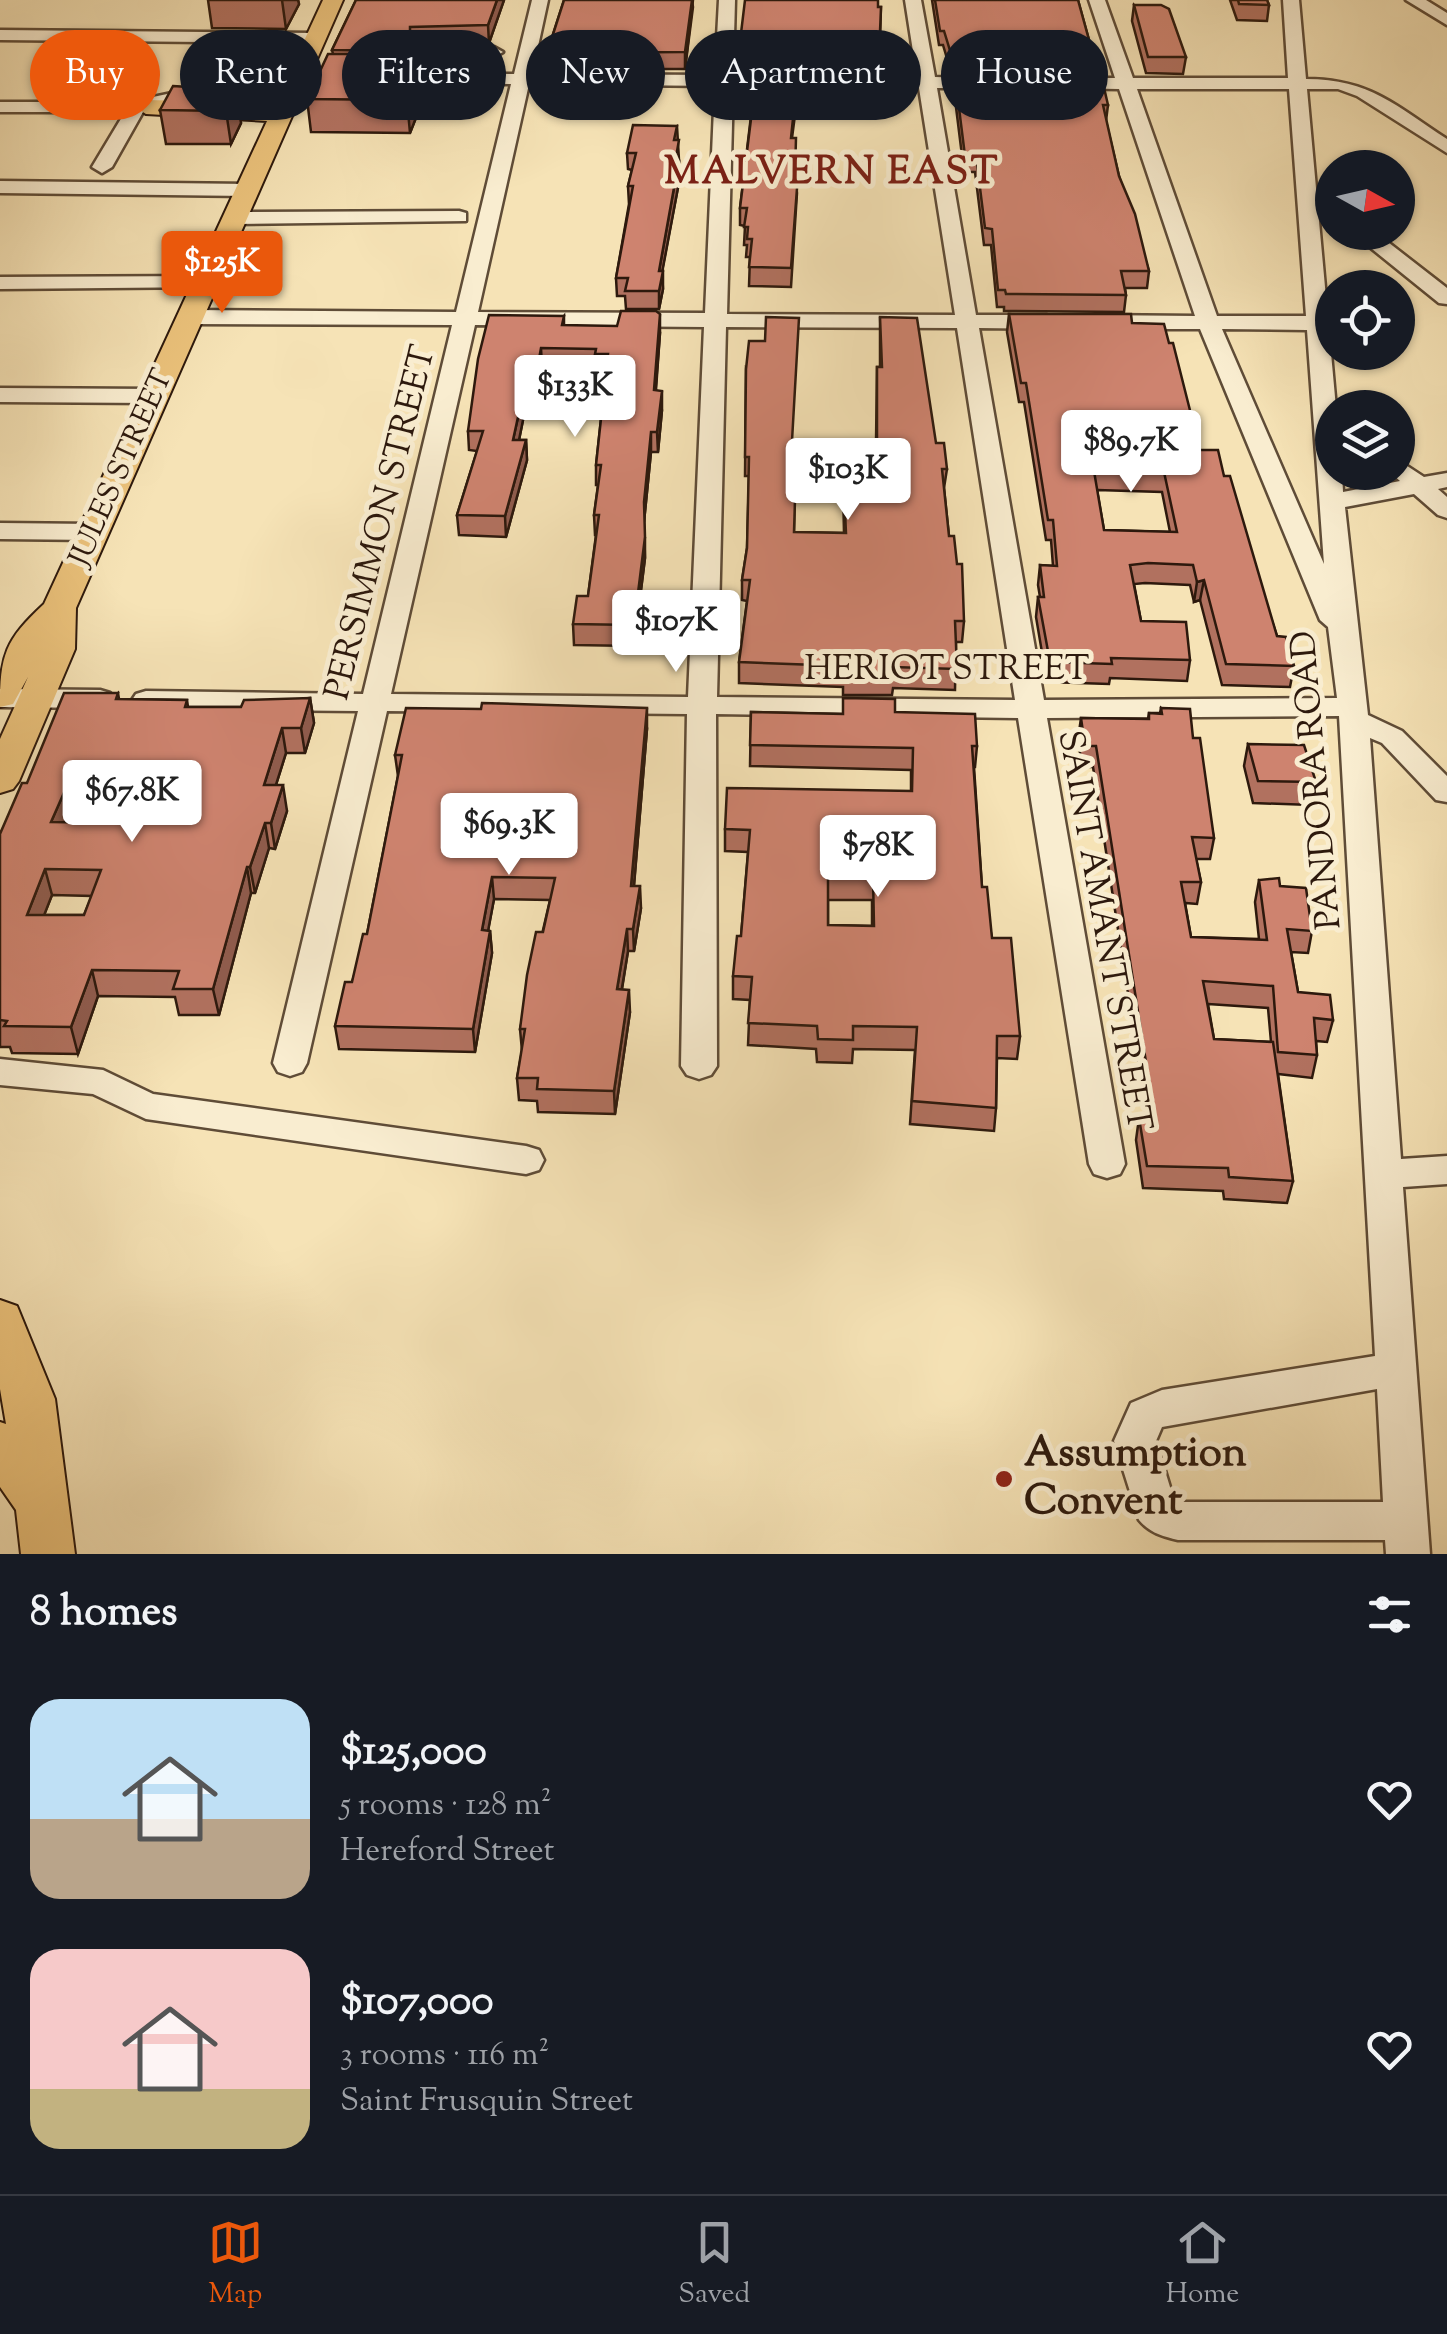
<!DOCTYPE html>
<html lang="en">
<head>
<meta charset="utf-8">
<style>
	body { margin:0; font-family:"Sorts Mill Goudy",serif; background:#242831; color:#f1f3f6; height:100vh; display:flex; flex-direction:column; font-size:38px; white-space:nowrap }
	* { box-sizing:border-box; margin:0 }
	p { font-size:32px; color:#9ea1a6 }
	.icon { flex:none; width:55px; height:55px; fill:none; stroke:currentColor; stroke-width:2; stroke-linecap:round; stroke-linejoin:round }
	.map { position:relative; height:1554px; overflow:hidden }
	.drawer { display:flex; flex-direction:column; background:#171b24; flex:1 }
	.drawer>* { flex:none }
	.banner { position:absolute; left:30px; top:30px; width:1388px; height:90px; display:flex; gap:20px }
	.needle { width:65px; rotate:98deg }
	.buttons { position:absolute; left:1315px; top:150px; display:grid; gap:20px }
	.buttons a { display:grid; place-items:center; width:100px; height:100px; border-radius:50%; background:#171b24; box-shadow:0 2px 8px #0004; font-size:50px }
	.price { position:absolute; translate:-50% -85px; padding:0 22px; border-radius:10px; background:#fff; color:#222; font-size:32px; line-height:65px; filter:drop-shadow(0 2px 5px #0008) }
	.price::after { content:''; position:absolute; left:50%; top:60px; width:30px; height:22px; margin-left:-15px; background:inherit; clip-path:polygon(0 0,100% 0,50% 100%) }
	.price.active { background:#ea580c; color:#fff }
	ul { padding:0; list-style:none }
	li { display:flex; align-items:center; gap:30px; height:250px; padding:0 30px }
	li span { display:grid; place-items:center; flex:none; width:280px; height:200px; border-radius:30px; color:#555 }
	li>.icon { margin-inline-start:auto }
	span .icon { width:120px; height:120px; fill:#fffc; stroke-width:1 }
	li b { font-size:42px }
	h2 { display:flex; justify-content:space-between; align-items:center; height:120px; padding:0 30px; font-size:42px }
	.chip { padding:0 35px; border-radius:45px; background:#171b24; box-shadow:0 2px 8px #0004; font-size:35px; line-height:90px }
	.chip.active { background:#ea580c; color:#fff }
	.tab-bar { display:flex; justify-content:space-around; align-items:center; height:140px; border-top:2px solid #363941; background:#171b24; font-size:28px; color:#9ea1a6 }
	.tab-bar a { display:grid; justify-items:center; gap:5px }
	.tab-bar .active { color:#ea580c }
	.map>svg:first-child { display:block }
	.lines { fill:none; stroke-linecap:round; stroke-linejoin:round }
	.minor-casing { stroke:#5f4c37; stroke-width:5 }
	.major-casing { stroke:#2d190d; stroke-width:4 }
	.minor { fill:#f9edd0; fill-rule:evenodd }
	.major { fill:#ebc27b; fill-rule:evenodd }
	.wall { fill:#b1715f; stroke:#2d190d; stroke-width:2.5; fill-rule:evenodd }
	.shaded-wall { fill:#905c4e; stroke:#2d190d; stroke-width:2.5 }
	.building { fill:#ce836f; stroke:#2d190d; stroke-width:2.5; fill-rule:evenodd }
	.poi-dot { fill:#8f2418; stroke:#f9edd0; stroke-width:4 }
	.labels { text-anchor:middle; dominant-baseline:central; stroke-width:10; stroke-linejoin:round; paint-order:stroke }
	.far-street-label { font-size:30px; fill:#2d190d; stroke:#f9edd0 }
	.street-label { font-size:35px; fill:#2d190d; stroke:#f9edd0 }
	.far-district-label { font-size:38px; font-weight:bold; letter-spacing:2.5px; fill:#7a1f14; stroke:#f9edd0 }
	.near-poi-label { font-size:42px; font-weight:bold; fill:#2d190d; stroke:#f9edd0; text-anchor:start }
</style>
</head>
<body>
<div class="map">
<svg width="1447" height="1554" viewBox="0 0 1447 1554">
	<rect width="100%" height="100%" fill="#f6e3b6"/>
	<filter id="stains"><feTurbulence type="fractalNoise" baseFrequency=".002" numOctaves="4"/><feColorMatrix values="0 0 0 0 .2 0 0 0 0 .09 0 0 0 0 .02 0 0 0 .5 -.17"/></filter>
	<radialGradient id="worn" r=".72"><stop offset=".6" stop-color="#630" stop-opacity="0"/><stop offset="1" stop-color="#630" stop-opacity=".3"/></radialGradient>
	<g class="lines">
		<g class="minor-casing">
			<path id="minor" d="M532,0H548L532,74L715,75L719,0H735L733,75L917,77L905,0H921L935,77L998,79L1001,83L992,88H937L976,315H1047L1058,322L1047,329L979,328L1044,700L1337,698L1328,627L1320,620L1200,329H1093L1082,322L1093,315L1195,316L1119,89L1063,88L1054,83L1063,78H1115L1089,0H1105L1133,78H1288L1283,0H1299L1306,79C1370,79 1396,106 1447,139V153L1357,96L1338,89H1307L1336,408H1332V472H1342L1343,492L1400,481L1390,472H1398V460L1424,477L1447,473V487L1438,489L1447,497V518L1438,515L1414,494L1345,507L1368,715L1402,731L1447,776V802L1436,800L1382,743L1370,738L1401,1159L1447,1156V1184L1403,1187L1430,1554H1386L1385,1540H1178C1162,1536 1150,1533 1139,1520L1114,1441L1131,1403L1162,1390L1375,1356L1339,716L1047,718L1125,1164L1120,1174L1107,1178L1094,1174L1089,1164L1018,718L716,714L717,1066L711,1075L699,1079L687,1075L681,1066L687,714L387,711L307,1063L302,1072L290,1076L278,1072L273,1063L358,711L146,709L136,706L132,700L136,694L146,691L363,694L452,325L190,324L179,317L190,310L456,312L511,84L299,82L253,86L158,106L155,111L143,112L112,167L102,173L92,167L125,112H0V102H129L253,76L299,72L514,74ZM529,84L715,86L705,313L478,312ZM733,86L919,88L955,315L727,314ZM1137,89H1289L1306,316H1217ZM475,325L704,327L688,697L391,694ZM726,327L957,328L1015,700L717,697ZM1222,329L1307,330L1324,564ZM1377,1389L1383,1502H1178L1173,1497L1156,1441L1162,1427Z
				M1406,0H1426L1447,13V25Z
				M0,30L316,33L325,38L316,43L0,40Z
				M420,46L494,47L503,52L494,57L414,55V47Z
				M0,181L248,184L258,190L248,196L0,193Z
				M459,211L466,213V221L235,224L225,218L235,212Z
				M1351,232H1375L1447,288V304L1439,303Z
				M206,276L217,282L214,287L0,289V277Z
				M0,388L153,389L165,396L153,403L0,402Z
				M0,523L93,524L106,532L93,540L0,539Z
				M0,689L100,690L110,693L114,699L110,705L100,708L0,707Z
				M0,1059L103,1070L153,1094L526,1146L539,1150L544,1160L539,1170L526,1174L146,1119L93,1094L0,1085Z"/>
		</g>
		<g class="major-casing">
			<path id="major" d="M323,0H343L76,608L75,649L19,781L13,789L0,793V739L28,677L13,704L0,707C0,655 5,640 44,604L267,121L146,114L135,107L146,100L235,102L273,108Z
				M0,1300L17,1306L55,1399L75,1554H21L16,1510L0,1487V1422L6,1424L0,1389Z"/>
		</g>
		<use href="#minor" class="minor"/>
		<use href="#major" class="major"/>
	</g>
	<path class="wall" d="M208,0H298L299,4L286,29L212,28Z
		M356,0H504L489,43L437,44L439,59L435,69H426L428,87L410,133L311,132L307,99L333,54L332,50Z
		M564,0H693L685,69H548L547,53Z
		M932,0H1078L1094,58L1092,73L951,72L943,45H939Z
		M1230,0H1267L1269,5L1267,21L1237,20Z
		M1134,5L1186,57L1183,74L1146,73L1132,21Z
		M878,7H881L879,70L856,69V61L793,60L792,72L738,71V58Z
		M955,76L1108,105L1106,121L1119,176L1149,271L1147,288H1125L1126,295L1124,312L1004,311V307H997L991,245H984L975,172H964L954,91Z
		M236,90L241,123L231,144H166L160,110Z
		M791,90L796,107L792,138L797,193L791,287L749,286L750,257H746L747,245H744L745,226L740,225V208L751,116H746V99Z
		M677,126L680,177L662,271L663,289L659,309H626L625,296H617L616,278L629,204L628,186L632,170L628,169L627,153Z
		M1009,314L1132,323L1200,450L1224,476L1277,636L1294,666L1290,687L1222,685L1200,600L1194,602L1190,585L1145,583L1134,584L1141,621L1190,660L1187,681L1110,678L1109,684L1047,682L1036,617L1038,597H1040L1038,585L1040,565L1053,566L1051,540H1046L1024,402H1019L1007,332ZM1097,490L1162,492L1170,532L1104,530Z
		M564,316V325L660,333L656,390L662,410L658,452H651L644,522L645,558L634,646L574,645L573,624L588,596L596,535H595L594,515L598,485H596V465L606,373H596L595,368L542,367L537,395H528L519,440H526L527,460L506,537L459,535L457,515L477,451L469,450L468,431Z
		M880,317L947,469L944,488L949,536L964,621L962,642H956L955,690L893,688L892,695H843V687L739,683V662L747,601L742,600V580L747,548L749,476H745L746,369L793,441L876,442L877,367H880ZM795,487L843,488L844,533L794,532Z
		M118,693L119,699L187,700L188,707H241L310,698L314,723L305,753H286L276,785L287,811L275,849L269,848L255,893H251L219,1015H179L175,997L98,996L78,1054L12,1053L10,1047H0V834L27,783ZM75,804L127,805L120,823H68ZM52,895L92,896L84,915H44Z
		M1161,708L1193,738L1214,838L1210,859H1196L1201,882L1197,904L1185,903L1191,937L1259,939L1255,902L1259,880L1280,886L1312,931L1308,953L1291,952L1298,992L1333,1020L1327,1042L1316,1041L1317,1055L1312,1078L1278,1074L1293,1181L1287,1203L1224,1199L1223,1191L1143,1188L1136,1140L1139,1118H1147L1093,767H1082L1078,739L1081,718L1148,719L1149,713H1160ZM1208,1004L1268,1008L1271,1042L1214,1039Z
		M751,712L843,714L895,712L977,746L975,767H974L982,887L992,938L1020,1036L1017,1059L997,1058L996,1108L994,1131L910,1124L915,1050L853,1049L852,1063L817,1062L816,1049L748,1045L750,1000L733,999V976L741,936L748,852L725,851V829L911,791V770L750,766ZM828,900H872V926L828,925Z
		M647,729L634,886L641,908L634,951H628L622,989L630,1012L615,1114L538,1112L537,1101L519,1100L517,1078L522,1051L520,1029L550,900L494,899L488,930L490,931L492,953L475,1052L339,1049L335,1026L352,982L367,934L398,776L395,755Z
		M1248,744L1316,782L1311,805L1253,803L1244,766Z"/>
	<path class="shaded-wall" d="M282,0H298L299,4L286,29Z
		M497,0H504L489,43L488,25Z
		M692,0L693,7L685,69V52Z
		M437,41L439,59L435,69L433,51Z
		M425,54L428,87L410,133L407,100Z
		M236,90L241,123L231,144L226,111Z
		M679,160L680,177L659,289V271Z
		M663,271V289L659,309V291Z
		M660,314V333L654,410V390Z
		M541,348L542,367L537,395L536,376Z
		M527,376L528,395L515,460L513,440Z
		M662,391V410L658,452L657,432Z
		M651,432V452L644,522V502Z
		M526,440L527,460L506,537L505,516Z
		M645,537V558L634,646V625Z
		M1204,580L1200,600L1194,602L1197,582Z
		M310,698L314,723L305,753L301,728Z
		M647,708V729L632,908L631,886Z
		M282,728L286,753L268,810L264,785Z
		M70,779L75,804L58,848L51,822Z
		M283,785L287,811L275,849L271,823Z
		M265,823L269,848L255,893L250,867Z
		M247,867L251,893L219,1015L213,989Z
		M45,869L52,895L34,941L27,915Z
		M492,877L494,899L484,953L482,930Z
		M640,886L641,908L634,951L633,929Z
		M627,929L628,951L618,1012L617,989Z
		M490,931L492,953L475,1052L473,1029Z
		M92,970L98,996L78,1054L71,1027Z
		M629,990L630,1012L615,1114L614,1091Z"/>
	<path class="building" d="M356,0H497L488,25L410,27V39L437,41L433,51L332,50Z
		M564,0H692L685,52L547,53Z
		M745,0H878V7H881L879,56H856L857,48L793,46L792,58H738Z
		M935,0H1078L1094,58L952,57L944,31H940Z
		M1238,0H1267L1269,5L1239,4Z
		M1134,5H1161L1169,9L1186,57H1148Z
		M328,54H425L407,100L307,99Z
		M749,73H791L790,90H796L791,138H796L795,175H798L791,268L749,267L752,239H747L748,227H744L747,208H740L752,111L751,99H746Z
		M955,76L1102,79L1108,105H1103L1119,176L1135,214L1149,271H1121L1126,295L1006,294L1005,290H998L992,229L985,228L976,156H965Z
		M173,86L236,90L226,111L160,110Z
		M633,125L677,126L674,140H679L676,157L679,160L659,271H663L659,291H625L628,278H616L633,186H628L636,153H627Z
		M621,311H656L660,314L654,390L662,391L657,432H651L644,502L645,537L634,625L573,624L577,596H588L599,515H594L601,465H596L608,354H595L596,349L541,348L536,376H527L513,440H526L505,516L457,515L483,431H468L478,359L489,315L564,316L562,325L617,326Z
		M1009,314H1131L1132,323L1164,324L1169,343H1173L1200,450H1218L1224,476H1230L1277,636L1286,637L1294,666L1226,664L1204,580L1197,582L1193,565L1148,563L1130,565L1141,621L1186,622L1190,660L1111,658L1112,664L1050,662L1038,597H1044L1040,565L1057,566L1053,520H1048L1026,383H1021ZM1094,471L1164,472L1177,532L1104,530Z
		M766,317L799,318L792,441L877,442V367H882L880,317L917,318L936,443H944L947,469H942L949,536H954L957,564H962L964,621H955L957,669L893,667V674H843L844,666L739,662L750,580H742L747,548L749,457H745L746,369L749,341H765ZM796,468L843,469L846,533L794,532Z
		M64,693H118L116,699L187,700L185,707H241L244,700L310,698L301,728H282L264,785H283L271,823H265L250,867H247L213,989H173L179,971L92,970L71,1027L4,1026L7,1021L0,1020V834L22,783H27ZM70,779L137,780L120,823L51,822ZM45,869L101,870L84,915H27Z
		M843,698L895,699V712L975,714L977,746H972L982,887H987L992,938H1011L1020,1036H997L996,1108L912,1101L917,1027L853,1026V1040L818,1039L817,1026L748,1023L752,977L733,976L737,936H741L750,830L725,829L727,788L912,791L913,748L750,745L751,712L843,714ZM828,877L873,878L874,926L828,925Z
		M482,703L647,708L631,886H640L633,929H627L617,989L629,990L614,1091L537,1089L538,1078H517L525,1029H520L527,975L536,932H543L555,878L492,877L482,930L490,931L473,1029L335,1026L345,982H352L363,934H367L402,755H395L406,708L481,709Z
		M1161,708L1190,709L1193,738H1200L1214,838L1192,837L1201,882H1181L1191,937L1267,940L1259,880L1279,878L1280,886L1306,888L1312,931L1287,929L1298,992L1330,995L1333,1020L1314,1018L1317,1055L1278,1052L1273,986L1203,981L1214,1039L1273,1042L1293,1181L1229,1177L1228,1168L1147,1166L1139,1118L1155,1119L1096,746H1085L1081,718L1149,719V713L1162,714Z
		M1248,744L1304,745L1316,782L1258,781Z"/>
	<circle class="poi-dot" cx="1004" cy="1479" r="10"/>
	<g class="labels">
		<g class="far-street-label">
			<text transform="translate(122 468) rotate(-66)">JULES STREET</text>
		</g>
		<g class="street-label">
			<text transform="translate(382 523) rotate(-76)">PERSIMMON STREET</text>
			<text x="947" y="670">HERIOT STREET</text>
			<text transform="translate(1318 780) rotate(-95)">PANDORA ROAD</text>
			<text transform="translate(1103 931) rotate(80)">SAINT AMANT STREET</text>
		</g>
		<g class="far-district-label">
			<text x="832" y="174">MALVERN EAST</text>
		</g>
		<g class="near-poi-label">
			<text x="1024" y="1455">Assumption<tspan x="1024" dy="48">Convent</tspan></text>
		</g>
	</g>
	<rect width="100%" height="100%" filter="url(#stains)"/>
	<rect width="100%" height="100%" fill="url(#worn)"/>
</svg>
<div class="buttons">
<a><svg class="needle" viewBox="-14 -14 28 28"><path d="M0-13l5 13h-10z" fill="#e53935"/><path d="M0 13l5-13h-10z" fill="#9ea1a6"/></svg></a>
<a><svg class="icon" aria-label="locate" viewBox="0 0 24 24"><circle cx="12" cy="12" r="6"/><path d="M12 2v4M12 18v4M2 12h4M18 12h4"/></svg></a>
<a><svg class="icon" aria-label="layers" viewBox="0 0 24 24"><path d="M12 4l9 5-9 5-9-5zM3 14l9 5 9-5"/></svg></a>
</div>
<b class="price active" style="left:222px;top:316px">$125K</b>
<b class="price" style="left:575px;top:440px">$133K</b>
<b class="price" style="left:1131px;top:495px">$89.7K</b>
<b class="price" style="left:848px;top:523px">$103K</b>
<b class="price" style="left:676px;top:675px">$107K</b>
<b class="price" style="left:132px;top:845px">$67.8K</b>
<b class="price" style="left:509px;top:878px">$69.3K</b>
<b class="price" style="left:878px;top:900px">$78K</b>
<div class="banner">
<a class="chip active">Buy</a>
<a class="chip">Rent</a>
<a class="chip">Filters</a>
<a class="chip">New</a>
<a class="chip">Apartment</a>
<a class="chip">House</a>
</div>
</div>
<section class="drawer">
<h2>8 homes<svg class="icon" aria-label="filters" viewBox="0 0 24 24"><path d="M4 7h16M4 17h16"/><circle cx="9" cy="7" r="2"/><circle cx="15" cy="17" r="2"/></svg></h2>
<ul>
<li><span style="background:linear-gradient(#bfe0f5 60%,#b9a48a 0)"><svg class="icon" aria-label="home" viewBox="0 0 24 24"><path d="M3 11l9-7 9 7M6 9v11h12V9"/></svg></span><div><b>$125,000</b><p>5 rooms · 128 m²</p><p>Hereford Street</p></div><svg class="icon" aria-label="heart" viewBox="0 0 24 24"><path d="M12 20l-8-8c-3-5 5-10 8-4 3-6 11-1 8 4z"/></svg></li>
<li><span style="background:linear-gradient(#f6c9c9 70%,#c2b280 0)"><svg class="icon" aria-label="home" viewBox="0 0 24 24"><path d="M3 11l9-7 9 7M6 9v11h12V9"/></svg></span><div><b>$107,000</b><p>3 rooms · 116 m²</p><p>Saint Frusquin Street</p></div><svg class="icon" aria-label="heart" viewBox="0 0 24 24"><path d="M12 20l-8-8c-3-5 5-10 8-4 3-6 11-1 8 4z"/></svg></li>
</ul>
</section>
<nav class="tab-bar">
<a class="active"><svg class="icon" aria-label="map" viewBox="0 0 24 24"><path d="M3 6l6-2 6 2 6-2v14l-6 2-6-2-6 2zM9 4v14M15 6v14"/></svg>Map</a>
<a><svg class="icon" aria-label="saved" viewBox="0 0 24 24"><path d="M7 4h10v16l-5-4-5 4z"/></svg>Saved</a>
<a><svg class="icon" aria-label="home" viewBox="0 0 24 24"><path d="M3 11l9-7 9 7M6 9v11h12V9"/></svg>Home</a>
</nav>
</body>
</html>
